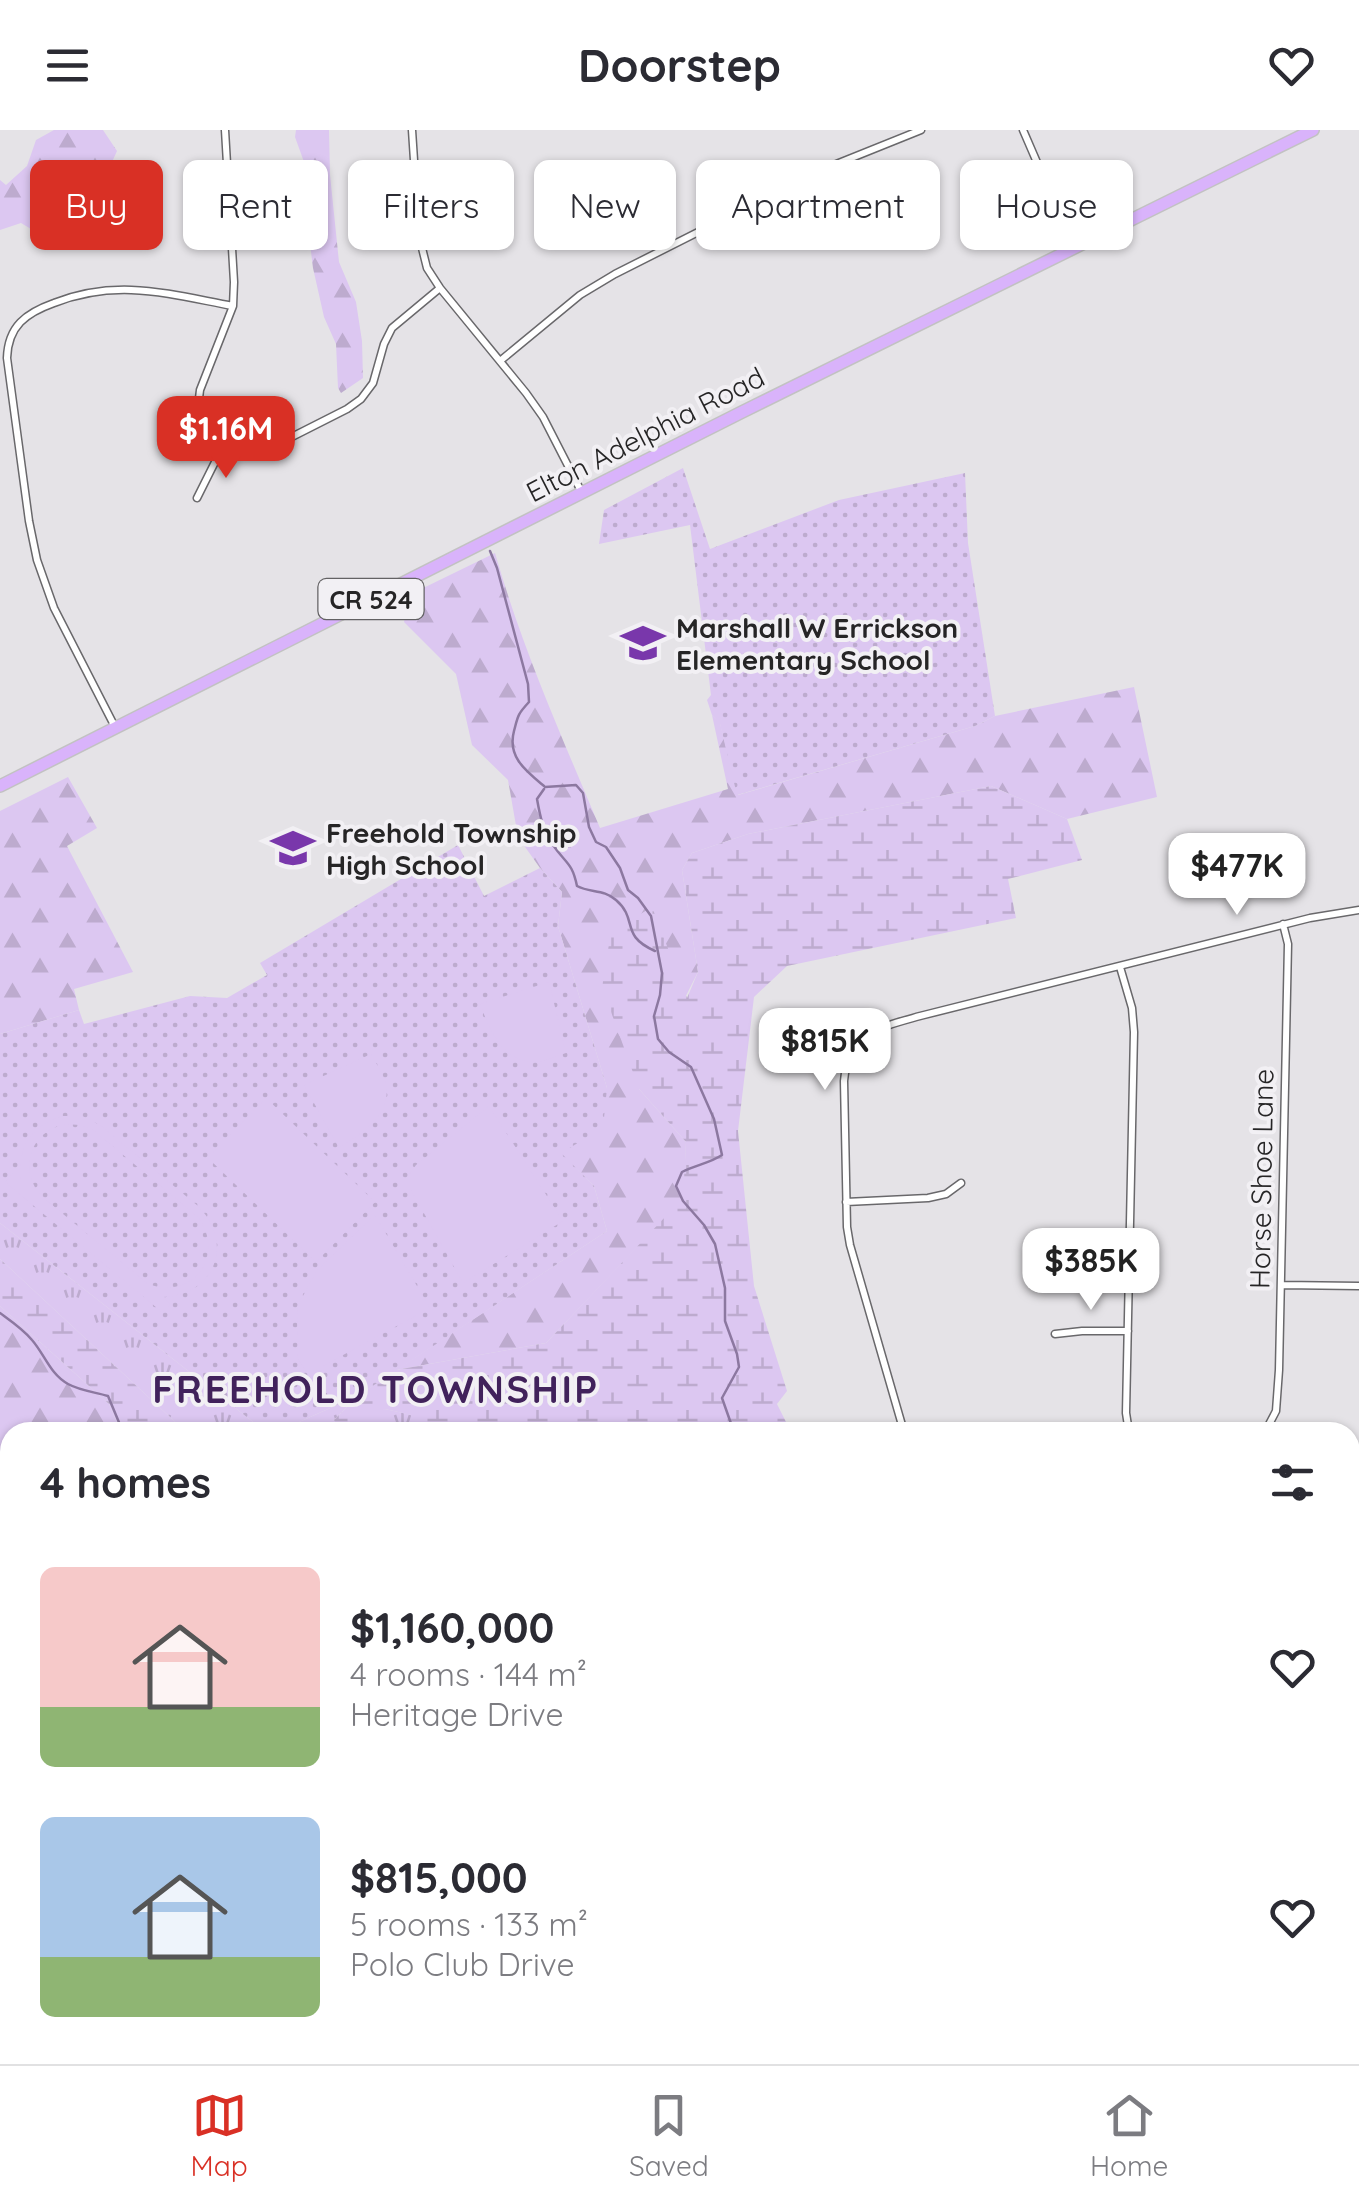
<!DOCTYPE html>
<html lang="en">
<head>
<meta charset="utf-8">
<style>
	body { margin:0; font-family:Quicksand,sans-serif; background:#f2f2f3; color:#2b2b33; height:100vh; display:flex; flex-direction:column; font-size:38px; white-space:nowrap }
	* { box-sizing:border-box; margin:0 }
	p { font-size:32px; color:#7c7c81 }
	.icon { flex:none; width:55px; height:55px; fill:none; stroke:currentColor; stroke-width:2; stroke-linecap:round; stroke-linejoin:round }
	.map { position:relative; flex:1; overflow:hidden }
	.sheet { position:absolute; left:0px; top:1292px; width:1360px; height:642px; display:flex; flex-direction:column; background:#fff; border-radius:30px 30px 0 0; box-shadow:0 2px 8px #0004 }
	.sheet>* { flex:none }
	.top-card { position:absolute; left:30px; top:30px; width:1300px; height:90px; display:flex; gap:20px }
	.price { position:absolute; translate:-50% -85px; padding:0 22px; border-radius:20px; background:#fff; color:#222; font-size:32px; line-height:65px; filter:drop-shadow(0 2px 5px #0008) }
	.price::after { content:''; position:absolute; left:50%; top:60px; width:30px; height:22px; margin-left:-15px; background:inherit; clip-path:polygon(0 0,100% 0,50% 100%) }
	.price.on { background:#d93025; color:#fff }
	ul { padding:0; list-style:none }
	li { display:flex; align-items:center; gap:30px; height:250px; padding:0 40px }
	li span { display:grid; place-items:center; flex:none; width:280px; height:200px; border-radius:15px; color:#555 }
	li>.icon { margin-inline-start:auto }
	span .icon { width:120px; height:120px; fill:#fffc; stroke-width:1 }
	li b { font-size:42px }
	h2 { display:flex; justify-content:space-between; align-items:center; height:120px; padding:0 40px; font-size:42px }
	.chip { padding:0 35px; border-radius:15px; background:#fff; box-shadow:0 2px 8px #0004; font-size:35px; line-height:90px }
	.chip.on { background:#d93025; color:#fff }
	header { display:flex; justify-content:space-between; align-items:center; height:130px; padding:0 40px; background:#fff; font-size:45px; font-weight:800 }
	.menu { display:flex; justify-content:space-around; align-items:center; height:140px; border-top:2px solid #e1e1e2; background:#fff; font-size:28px; color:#7c7c81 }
	.menu a { display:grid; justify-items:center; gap:5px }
	.menu .on { color:#d93025 }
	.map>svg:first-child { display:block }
	.grass { fill:url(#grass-tufts) }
	.forest { fill:url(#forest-firs) }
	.wetland { fill:url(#wetland-marsh) }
	.park { fill:url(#park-dots) }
	.garden { fill:#dcc7f1; fill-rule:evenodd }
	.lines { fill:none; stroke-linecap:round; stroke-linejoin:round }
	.stream { stroke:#8c78a0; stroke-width:2.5 }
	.river { stroke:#b89cd4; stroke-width:15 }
	.street-casing { stroke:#69686b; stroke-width:9 }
	.primary-casing { stroke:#c2c2c2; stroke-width:14 }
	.street { stroke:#fff; stroke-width:6 }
	.primary { stroke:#d9b3fb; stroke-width:11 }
	.labels { text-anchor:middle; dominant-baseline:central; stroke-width:8; stroke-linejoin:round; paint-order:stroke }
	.shield { fill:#f2f0f4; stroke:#636264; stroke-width:2.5 }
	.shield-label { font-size:25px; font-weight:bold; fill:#262526 }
	.street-label { font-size:28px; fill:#262526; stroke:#f2f0f4 }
	.poi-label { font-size:28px; font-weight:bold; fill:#262526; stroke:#f2f0f4; text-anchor:start }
	.district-label { font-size:38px; font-weight:bold; letter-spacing:2.5px; fill:#41225b; stroke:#f2f0f4 }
</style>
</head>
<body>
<header><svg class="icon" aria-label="menu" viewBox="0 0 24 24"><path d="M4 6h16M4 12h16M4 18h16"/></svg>Doorstep<svg class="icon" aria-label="heart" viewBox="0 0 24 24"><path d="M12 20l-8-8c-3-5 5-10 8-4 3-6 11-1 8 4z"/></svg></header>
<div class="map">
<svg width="1359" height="1934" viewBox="0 0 1359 1934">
	<defs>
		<pattern id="grass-tufts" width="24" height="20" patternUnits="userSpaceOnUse" patternTransform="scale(2.5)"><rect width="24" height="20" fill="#dcc7f1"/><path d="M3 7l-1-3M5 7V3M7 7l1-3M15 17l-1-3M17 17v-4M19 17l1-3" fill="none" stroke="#bdabce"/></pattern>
		<pattern id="forest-firs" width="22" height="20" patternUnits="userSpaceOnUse" patternTransform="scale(2.5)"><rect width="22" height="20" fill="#dcc7f1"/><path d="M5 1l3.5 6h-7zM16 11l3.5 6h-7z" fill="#bdabce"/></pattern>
		<pattern id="wetland-marsh" width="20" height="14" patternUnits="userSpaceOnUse" patternTransform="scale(2.5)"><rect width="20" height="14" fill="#dcc7f1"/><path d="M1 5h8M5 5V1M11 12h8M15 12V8" fill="none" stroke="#bdabce"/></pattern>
		<pattern id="park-dots" width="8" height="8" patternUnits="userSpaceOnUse" patternTransform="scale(2.5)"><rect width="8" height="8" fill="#dcc7f1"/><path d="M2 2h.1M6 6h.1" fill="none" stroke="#bdabce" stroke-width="1.8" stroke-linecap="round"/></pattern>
	</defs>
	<rect width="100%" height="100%" fill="#e5e3e7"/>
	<path class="grass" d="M0,1093L266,1302H186L0,1129Z
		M359,1265L334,1290L385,1279L412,1285L410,1302H277Z"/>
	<path class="forest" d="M54,0H103L117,21L93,74L52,117L36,102L21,93L0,100V50L6,55L27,36L36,10Z
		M296,0H329L330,45L339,132L356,172L362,211L363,248L341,263L338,258L336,214L324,187L313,138L307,90L308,43L295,7Z
		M495,423C522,518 562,607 600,698L728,659L712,585L720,593L738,665L975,596L995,586L1134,557L1157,667L1067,689L991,656L748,704L692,723L682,740L698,842L639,959L686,1012L684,1068L546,1213L396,1240L607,1101L594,1056L560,1023L607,958L558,796L562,762L540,738L518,707L508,650L472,615L456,544L404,492L411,464Z
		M68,647L97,698L67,716L133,842L74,859L79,880L0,904V681Z
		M0,1176L109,1274L121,1302H10V1695L3,1696L0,1685Z"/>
	<path class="wetland" d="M991,656L1067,689L1082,730L1008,749L1016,788L787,836L754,867L738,1001L754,1156L787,1261L777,1274L791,1302H410L411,1285L385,1279L341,1301L334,1290L359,1265L396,1240L546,1213L683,1068L686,1012L639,959L602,857L611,802L652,777L687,868L698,842L682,740L692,723L748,704Z
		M0,1129L186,1302H121L109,1274L0,1176Z"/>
	<path class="park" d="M683,338L710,419L839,370L965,343L968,413L995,586L975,596L737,665L720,594L712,585L707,570L711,565L690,395L599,414L604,380Z
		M458,715L484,766L540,738L562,762L558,796L607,958L603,998L561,1023L594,1056L607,1101L359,1265L277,1302H266L0,1093V904L79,880L84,894L190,866L227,868L267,845L260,833Z
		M10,1695V1925H1350V1854L1359,1856V1934H0V1700L3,1696Z"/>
	<path class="garden" d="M549,852L566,923C556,926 544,932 534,932C502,932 489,898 480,874Z
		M371,924C376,933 383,944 386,954C392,985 361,1004 339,1018L304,955Z
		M266,968L375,1072L316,1132L208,1028Z
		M489,976L563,1091L463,1153L411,1060L408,1046L416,1035Z
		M63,986H82L100,995L198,1076C235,1113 215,1165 163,1167L170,1174L163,1183L5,1052L13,1043L21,1049C17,1018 32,994 63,986ZM64,994L80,995L93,1000L197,1086C227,1124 194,1171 148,1154L40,1065C19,1038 30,1003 64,994Z
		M375,1085L430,1178L308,1244L298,1229L297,1177L317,1140Z"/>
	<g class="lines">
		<path class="stream" d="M490,421L497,438L528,554L529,572C517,585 518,586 514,601C507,627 526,641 544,656
			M545,657L576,655L583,663L589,697L596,712L606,717L620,738L628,760L638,768L651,786L662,843L660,865L654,886L658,909L669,922L691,937L714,989L722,1025C710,1033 696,1035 682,1042L676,1056L683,1071L704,1095L715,1114L725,1158V1191L737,1224L739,1237L722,1268L734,1302
			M544,659L537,669C540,686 543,701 553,715C566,734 572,732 577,756C590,763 604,759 616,770C639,790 619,805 655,821
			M0,1183C11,1191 23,1199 32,1210C45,1225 50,1244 68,1254C81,1261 95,1262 108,1266L123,1302
			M328,1934L329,1925"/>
		<path class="river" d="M1350,1765L1359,1764
			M1048,1934L1062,1925"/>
		<g class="street-casing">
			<path id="street" d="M225,0L234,152L233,176L200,260L198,277L203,295L214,311L222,318L232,322L245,324L268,319L347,279L361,269L373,253L384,214L392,198L440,158
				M412,0L419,106L427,138L440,158L526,263L543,287L582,363
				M1023,0L1039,37L1078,116
				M500,231L580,165L615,144L819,41L921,0
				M197,368L222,318
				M116,599L54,478L37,430L29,391L7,228C8,196 26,183 54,173C118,148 168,164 233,176
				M1120,837L1132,878L1134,902L1126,1283L1129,1302
				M846,1072L928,1068L946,1064L961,1053
				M1282,1155L1359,1156
				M1055,1204L1082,1201H1128
				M904,1302L850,1115L847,1097L844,951C848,903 881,897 920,886L1310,788L1359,780
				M1265,1302L1276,1281L1279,1240L1288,814L1283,794
				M253,1925L254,1934"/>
		</g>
		<g class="primary-casing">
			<path id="primary" d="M0,656L742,282L1313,0"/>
		</g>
		<use href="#street" class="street"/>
		<use href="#primary" class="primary"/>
	</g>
	<defs>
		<g id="school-bare" transform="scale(3.45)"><path d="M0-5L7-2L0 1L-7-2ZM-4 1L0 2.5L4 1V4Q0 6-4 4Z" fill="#7937ab" stroke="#f2f0f4" stroke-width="2.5" paint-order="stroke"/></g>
	</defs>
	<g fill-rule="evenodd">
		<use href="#school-bare" x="643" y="513"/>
		<use href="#school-bare" x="293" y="718"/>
	</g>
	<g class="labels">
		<rect class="shield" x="318.5" y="449" width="105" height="40" rx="8"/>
		<g class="shield-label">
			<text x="371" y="469">CR 524</text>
		</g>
		<g class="street-label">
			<text transform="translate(645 304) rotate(-27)">Elton Adelphia Road</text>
			<text transform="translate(1261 1049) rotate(-89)">Horse Shoe Lane</text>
		</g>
		<g class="poi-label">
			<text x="676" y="497">Marshall W Errickson<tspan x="676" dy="32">Elementary School</tspan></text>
			<text x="326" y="702">Freehold Township<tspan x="326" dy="32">High School</tspan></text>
		</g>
		<g class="district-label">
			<text x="376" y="1259">FREEHOLD TOWNSHIP</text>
		</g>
	</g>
</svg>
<b class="price on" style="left:226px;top:351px">$1.16M</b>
<b class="price" style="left:1237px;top:788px">$477K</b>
<b class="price" style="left:825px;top:963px">$815K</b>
<b class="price" style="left:1091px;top:1183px">$385K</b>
<div class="top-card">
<a class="chip on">Buy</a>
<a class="chip">Rent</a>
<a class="chip">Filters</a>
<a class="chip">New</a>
<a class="chip">Apartment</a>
<a class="chip">House</a>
</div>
<section class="sheet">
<h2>4 homes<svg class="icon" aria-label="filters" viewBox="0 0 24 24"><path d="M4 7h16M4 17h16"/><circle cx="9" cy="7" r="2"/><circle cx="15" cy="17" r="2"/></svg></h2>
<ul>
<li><span style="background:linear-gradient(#f6c9c9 70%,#8fb573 0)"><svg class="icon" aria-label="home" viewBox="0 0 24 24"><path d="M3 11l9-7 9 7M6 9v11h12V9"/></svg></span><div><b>$1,160,000</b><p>4 rooms · 144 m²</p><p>Heritage Drive</p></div><svg class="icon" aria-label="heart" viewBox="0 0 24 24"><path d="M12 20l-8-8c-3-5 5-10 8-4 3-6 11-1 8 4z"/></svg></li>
<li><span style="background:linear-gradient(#a9c7e8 70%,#8fb573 0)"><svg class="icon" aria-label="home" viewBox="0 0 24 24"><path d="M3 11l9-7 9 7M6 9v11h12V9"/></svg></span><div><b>$815,000</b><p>5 rooms · 133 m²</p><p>Polo Club Drive</p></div><svg class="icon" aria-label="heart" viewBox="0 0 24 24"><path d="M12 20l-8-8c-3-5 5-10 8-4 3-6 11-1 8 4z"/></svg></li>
</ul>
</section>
</div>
<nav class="menu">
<a class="on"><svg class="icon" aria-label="map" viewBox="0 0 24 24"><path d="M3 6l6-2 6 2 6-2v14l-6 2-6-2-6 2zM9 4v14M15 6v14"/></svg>Map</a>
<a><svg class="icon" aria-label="saved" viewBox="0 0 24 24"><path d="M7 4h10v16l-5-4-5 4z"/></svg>Saved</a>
<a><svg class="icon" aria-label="home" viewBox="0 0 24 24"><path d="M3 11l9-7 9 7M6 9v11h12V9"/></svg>Home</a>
</nav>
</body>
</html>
